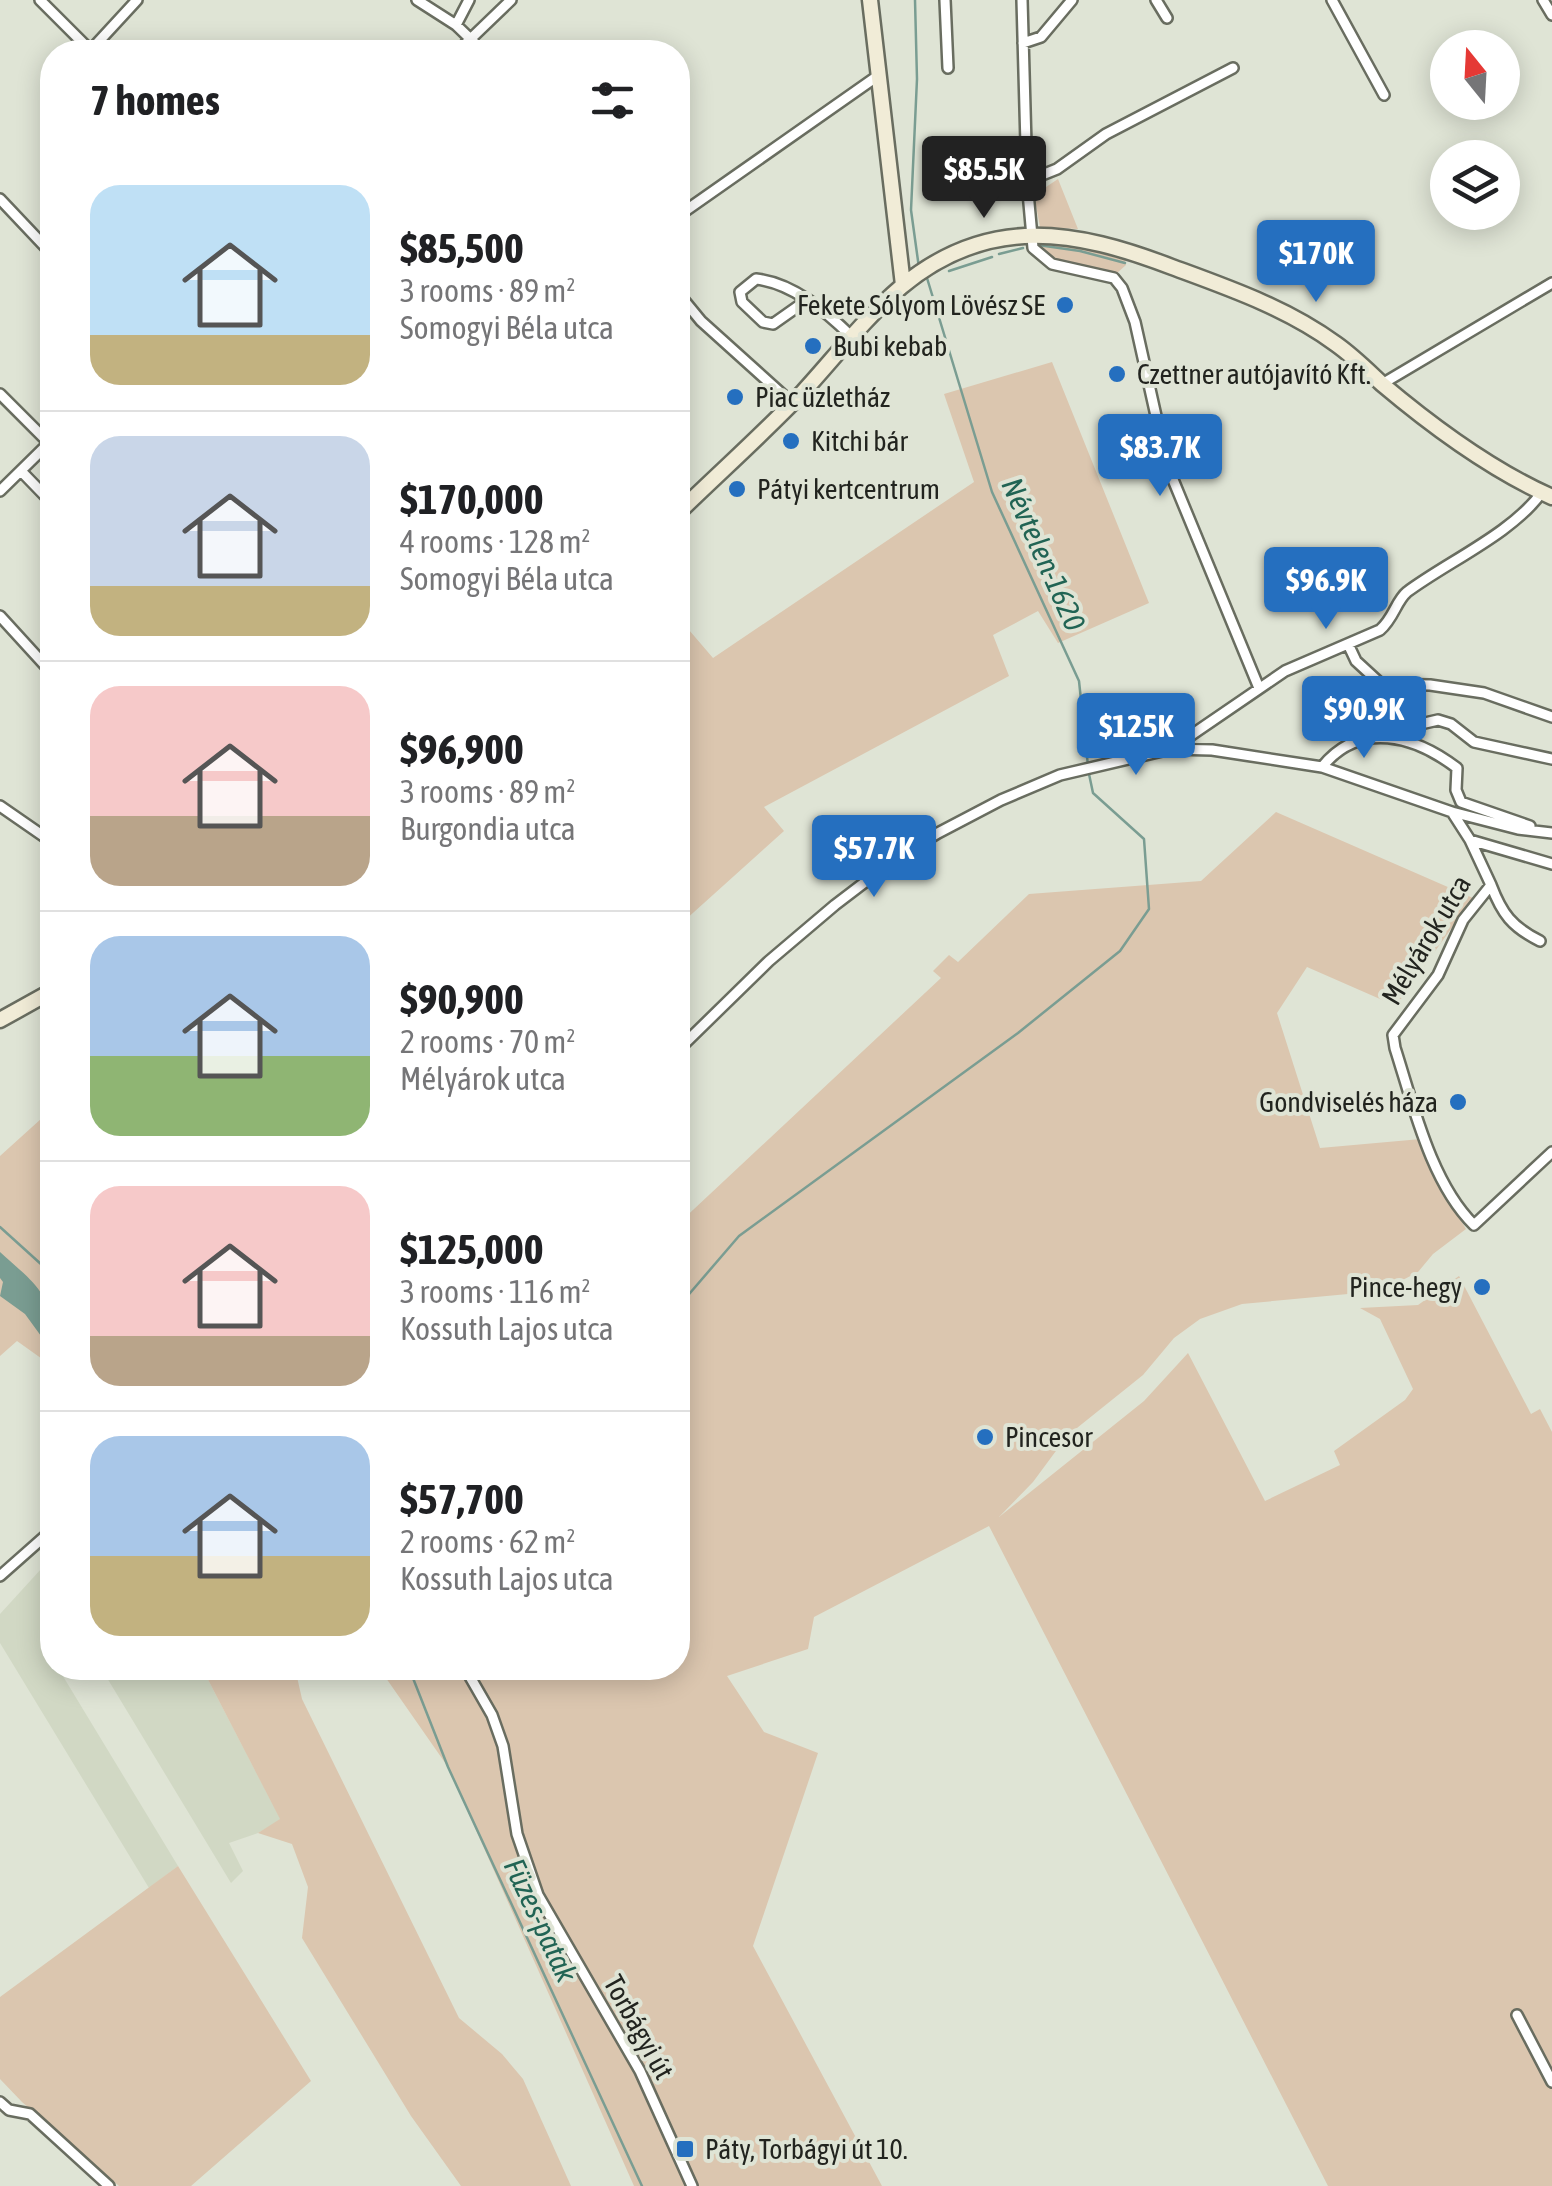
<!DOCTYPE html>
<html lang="en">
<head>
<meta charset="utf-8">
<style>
	body { margin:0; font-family:"Asap Condensed",sans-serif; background:#f6f6f6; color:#202124; height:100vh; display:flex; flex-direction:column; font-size:38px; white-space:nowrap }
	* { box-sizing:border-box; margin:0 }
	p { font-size:32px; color:#757577 }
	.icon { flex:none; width:55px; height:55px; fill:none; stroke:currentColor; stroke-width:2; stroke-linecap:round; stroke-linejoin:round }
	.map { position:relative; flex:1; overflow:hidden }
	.side { position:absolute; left:40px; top:40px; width:650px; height:1640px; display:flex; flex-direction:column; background:#fff; border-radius:40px; box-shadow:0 5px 25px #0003 }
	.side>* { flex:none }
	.needle { width:65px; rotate:342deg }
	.controls { position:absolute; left:1430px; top:30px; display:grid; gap:20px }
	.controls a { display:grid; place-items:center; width:90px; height:90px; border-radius:50%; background:#fff; box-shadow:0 5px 25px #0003; font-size:50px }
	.price { position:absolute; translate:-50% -85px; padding:0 22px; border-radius:10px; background:#256fbf; color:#fff; font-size:32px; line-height:65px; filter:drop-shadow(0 2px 5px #0008) }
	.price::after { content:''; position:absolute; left:50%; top:60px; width:30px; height:22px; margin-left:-15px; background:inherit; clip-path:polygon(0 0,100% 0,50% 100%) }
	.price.selected { background:#222; color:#fff }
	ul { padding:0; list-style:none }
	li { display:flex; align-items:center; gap:30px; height:250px; padding:0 50px }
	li+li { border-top:2px solid #e0e0e0 }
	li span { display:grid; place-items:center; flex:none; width:280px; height:200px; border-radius:30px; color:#555 }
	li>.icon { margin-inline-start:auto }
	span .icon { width:120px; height:120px; fill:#fffc; stroke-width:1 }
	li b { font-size:42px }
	h2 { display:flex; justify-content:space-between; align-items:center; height:120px; padding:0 50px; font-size:42px }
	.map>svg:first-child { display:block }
	.built { fill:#d1d8c4 }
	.green { fill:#dbc6af }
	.water { fill:#7a9d92 }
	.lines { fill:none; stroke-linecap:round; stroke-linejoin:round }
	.stream { stroke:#7a9d92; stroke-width:2.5 }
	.street-casing { stroke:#696d60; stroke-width:14 }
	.secondary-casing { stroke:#696d60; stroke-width:19 }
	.street { stroke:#fff; stroke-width:9 }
	.secondary { stroke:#f1ecd7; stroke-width:14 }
	.poi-dot { fill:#256fbf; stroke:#dfe4d5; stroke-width:4 }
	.labels { text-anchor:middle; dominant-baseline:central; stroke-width:8; stroke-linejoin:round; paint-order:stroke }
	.poi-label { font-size:28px; fill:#22241f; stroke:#dfe4d5; text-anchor:start }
	.street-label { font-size:28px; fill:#22241f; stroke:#dfe4d5 }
	.water-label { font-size:30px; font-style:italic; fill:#216454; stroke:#dfe4d5 }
</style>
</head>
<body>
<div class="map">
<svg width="1552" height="2186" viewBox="0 0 1552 2186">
	<rect width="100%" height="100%" fill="#dfe4d5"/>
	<path class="built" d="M52,1557V1668H58L178,1866L149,1888L0,1643V1614Z
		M101,1668H202L281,1820L258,1833L229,1843L243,1871L231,1883Z"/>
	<path class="green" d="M1058,179L1078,229L1040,227L1034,195Z
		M1052,240L1124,254L1126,265L1116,274C1087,269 1055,268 1036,244Z
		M1052,362L1149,603L1058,643L1038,611L993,635L1009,676L764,807L784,831L684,921L678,911V639L689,630L713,658L974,482L944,394Z
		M1276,812L1473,898L1396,1006L1307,967L1277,1013L1320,1148L1421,1139L1440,1186L1466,1229L1433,1254L1418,1272L1397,1283L1348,1294L1242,1304L1200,1319L1174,1338L1143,1375L1067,1436L1033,1482L999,1517L1144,1401L1188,1353L1265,1501L1340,1465L1334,1451L1405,1400L1413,1389L1380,1319L1360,1308L1418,1305L1459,1276L1531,1414L1540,1409L1552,1432V2186H1328L989,1526L814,1617L808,1649L727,1676L764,1732L818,1753L753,1946L882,2186H634L448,1767L379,1668H678V1224L941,978L933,971L949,955L958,962L1029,894L1201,881Z
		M52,1109V1221L42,1230L52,1242V1366L17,1341L0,1356V1156Z
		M202,1668H295L302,1699L459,2018L502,2054L523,2079L571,2186H461L411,2116L302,1938L308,1887L292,1844L258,1833L280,1819Z
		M178,1866L311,2081L191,2186H119L22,2102L0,2079V1997Z"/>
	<path class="water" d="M0,1252C27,1277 53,1293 52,1332L41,1336L25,1314L0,1296L3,1282L0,1278Z"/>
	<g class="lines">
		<path class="stream" d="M915,0L917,79L911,210L919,268
			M1038,245L1080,251L1125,263
			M999,254L1023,248
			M949,271L992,257
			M927,278L992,492L1079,681L1088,766
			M0,1227L42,1265L52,1280
			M678,1307L739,1236L1018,1033L1120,951L1149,909L1144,839L1093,793L1089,774
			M409,1668L448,1767L642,2186"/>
		<g class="street-casing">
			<path id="street" d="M40,0L92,52
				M417,0L456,25L484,52
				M945,0L948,68
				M1022,0L1027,181L1033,248L1052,264L1114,278L1122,288L1135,322L1167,465L1259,688
				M1156,0L1167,18
				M1332,0L1384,95
				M1543,0L1552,15
				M456,25L469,0
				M1023,43L1041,37L1072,0
				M90,51L137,0
				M457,52L511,0
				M1027,181L1057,169L1106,134L1233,68
				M0,199L52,254
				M678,216L879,75
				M678,293L701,321L792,403
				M807,300L773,324L763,322L742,302L740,292L756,279C793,283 827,312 852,337
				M1382,384L1552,283
				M0,394L49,443
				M21,471L52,503
				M0,491L52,440
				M0,616L52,673
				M1348,644L1356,661L1381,684L1430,685L1484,693L1552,717
				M1395,737L1412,726L1438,720L1451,724L1474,742L1552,759
				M1171,749L1212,750L1322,767L1452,812L1518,829L1552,833
				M1322,767C1360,720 1415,736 1457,768L1456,790L1461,802L1530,826
				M0,806L52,842
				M1452,812L1470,840L1491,885L1463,920L1438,975L1393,1035L1395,1048C1413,1104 1431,1183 1474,1225L1552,1152
				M1470,840L1552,864
				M1491,885C1502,914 1512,927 1540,941
				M678,1050L769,961L835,905L894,860L938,833L1001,800L1060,775L1171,749L1285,671L1380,630C1394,618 1396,601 1407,592C1447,562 1513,533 1542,492
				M0,1576L52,1530
				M465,1668L492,1715L503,1746L517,1834L538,1895L640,2071L692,2186
				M1517,2015L1552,2082
				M0,2102L9,2110L30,2114L109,2186"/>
		</g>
		<g class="secondary-casing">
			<path id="secondary" d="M870,0L903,285
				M678,513C719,473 763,434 803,392C835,357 865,318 901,287C988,214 1076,230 1172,267C1229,288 1287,308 1336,344C1353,356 1367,370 1382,384C1433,427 1491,470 1552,497
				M0,1020L52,991"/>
		</g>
		<use href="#street" class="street"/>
		<use href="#secondary" class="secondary"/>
	</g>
	<g class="poi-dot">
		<circle cx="1065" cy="305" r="10"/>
		<circle cx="813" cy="346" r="10"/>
		<circle cx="1117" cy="374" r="10"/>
		<circle cx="735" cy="397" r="10"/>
		<circle cx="791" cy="441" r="10"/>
		<circle cx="737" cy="489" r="10"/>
		<circle cx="1458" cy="1102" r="10"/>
		<circle cx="1482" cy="1287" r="10"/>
		<circle cx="985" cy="1437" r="10"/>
		<rect x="675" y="2139" width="20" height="20" rx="5"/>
	</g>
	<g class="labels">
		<g class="poi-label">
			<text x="1045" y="305" text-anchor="end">Fekete Sólyom Lövész SE</text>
			<text x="833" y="346">Bubi kebab</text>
			<text x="1137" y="374">Czettner autójavító Kft.</text>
			<text x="755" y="397">Piac üzletház</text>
			<text x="811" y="441">Kitchi bár</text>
			<text x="757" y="489">Pátyi kertcentrum</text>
			<text x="1438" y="1102" text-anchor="end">Gondviselés háza</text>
			<text x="1462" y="1287" text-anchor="end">Pince-hegy</text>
			<text x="1005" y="1437">Pincesor</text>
			<text x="705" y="2149">Páty, Torbágyi út 10.</text>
		</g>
		<g class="street-label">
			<text transform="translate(1426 940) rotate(-59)">Mélyárok utca</text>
			<text transform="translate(639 2027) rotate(61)">Torbágyi út</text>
		</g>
		<g class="water-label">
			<text transform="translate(1044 554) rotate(66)">Névtelen-1620</text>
			<text transform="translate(541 1920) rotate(65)">Füzes-patak</text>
		</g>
	</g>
</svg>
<div class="controls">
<a><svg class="needle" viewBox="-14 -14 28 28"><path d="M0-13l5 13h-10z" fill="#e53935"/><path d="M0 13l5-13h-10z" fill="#757577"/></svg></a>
<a><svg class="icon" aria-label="layers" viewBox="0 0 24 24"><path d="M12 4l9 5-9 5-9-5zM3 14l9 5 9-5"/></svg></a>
</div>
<b class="price selected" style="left:984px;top:221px">$85.5K</b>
<b class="price" style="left:1316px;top:305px">$170K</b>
<b class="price" style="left:1160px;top:499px">$83.7K</b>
<b class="price" style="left:1326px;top:632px">$96.9K</b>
<b class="price" style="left:1364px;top:761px">$90.9K</b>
<b class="price" style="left:1136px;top:778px">$125K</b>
<b class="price" style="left:874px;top:900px">$57.7K</b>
<section class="side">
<h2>7 homes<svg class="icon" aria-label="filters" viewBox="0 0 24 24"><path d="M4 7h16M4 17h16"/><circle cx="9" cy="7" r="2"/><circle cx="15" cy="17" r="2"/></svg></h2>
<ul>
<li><span style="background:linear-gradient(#bfe0f5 75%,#c2b280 0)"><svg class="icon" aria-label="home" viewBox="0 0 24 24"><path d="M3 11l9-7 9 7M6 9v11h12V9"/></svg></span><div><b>$85,500</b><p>3 rooms · 89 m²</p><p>Somogyi Béla utca</p></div></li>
<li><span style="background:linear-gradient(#c9d6e8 75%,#c2b280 0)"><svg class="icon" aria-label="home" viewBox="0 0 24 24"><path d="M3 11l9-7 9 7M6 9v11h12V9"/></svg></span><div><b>$170,000</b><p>4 rooms · 128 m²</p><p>Somogyi Béla utca</p></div></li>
<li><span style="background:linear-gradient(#f6c9c9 65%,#b9a48a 0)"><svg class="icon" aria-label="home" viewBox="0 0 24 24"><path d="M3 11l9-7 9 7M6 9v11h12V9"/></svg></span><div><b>$96,900</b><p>3 rooms · 89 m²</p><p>Burgondia utca</p></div></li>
<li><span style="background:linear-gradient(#a9c7e8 60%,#8fb573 0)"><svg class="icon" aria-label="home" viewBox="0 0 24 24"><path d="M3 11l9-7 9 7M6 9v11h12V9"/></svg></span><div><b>$90,900</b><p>2 rooms · 70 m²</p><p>Mélyárok utca</p></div></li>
<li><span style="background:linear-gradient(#f6c9c9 75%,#b9a48a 0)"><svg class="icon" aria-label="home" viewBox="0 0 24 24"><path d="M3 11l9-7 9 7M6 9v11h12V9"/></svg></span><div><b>$125,000</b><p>3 rooms · 116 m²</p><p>Kossuth Lajos utca</p></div></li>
<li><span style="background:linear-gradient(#a9c7e8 60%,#c2b280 0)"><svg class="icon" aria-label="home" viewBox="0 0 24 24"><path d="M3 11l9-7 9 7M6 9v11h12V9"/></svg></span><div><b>$57,700</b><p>2 rooms · 62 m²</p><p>Kossuth Lajos utca</p></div></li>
</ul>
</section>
</div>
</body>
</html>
